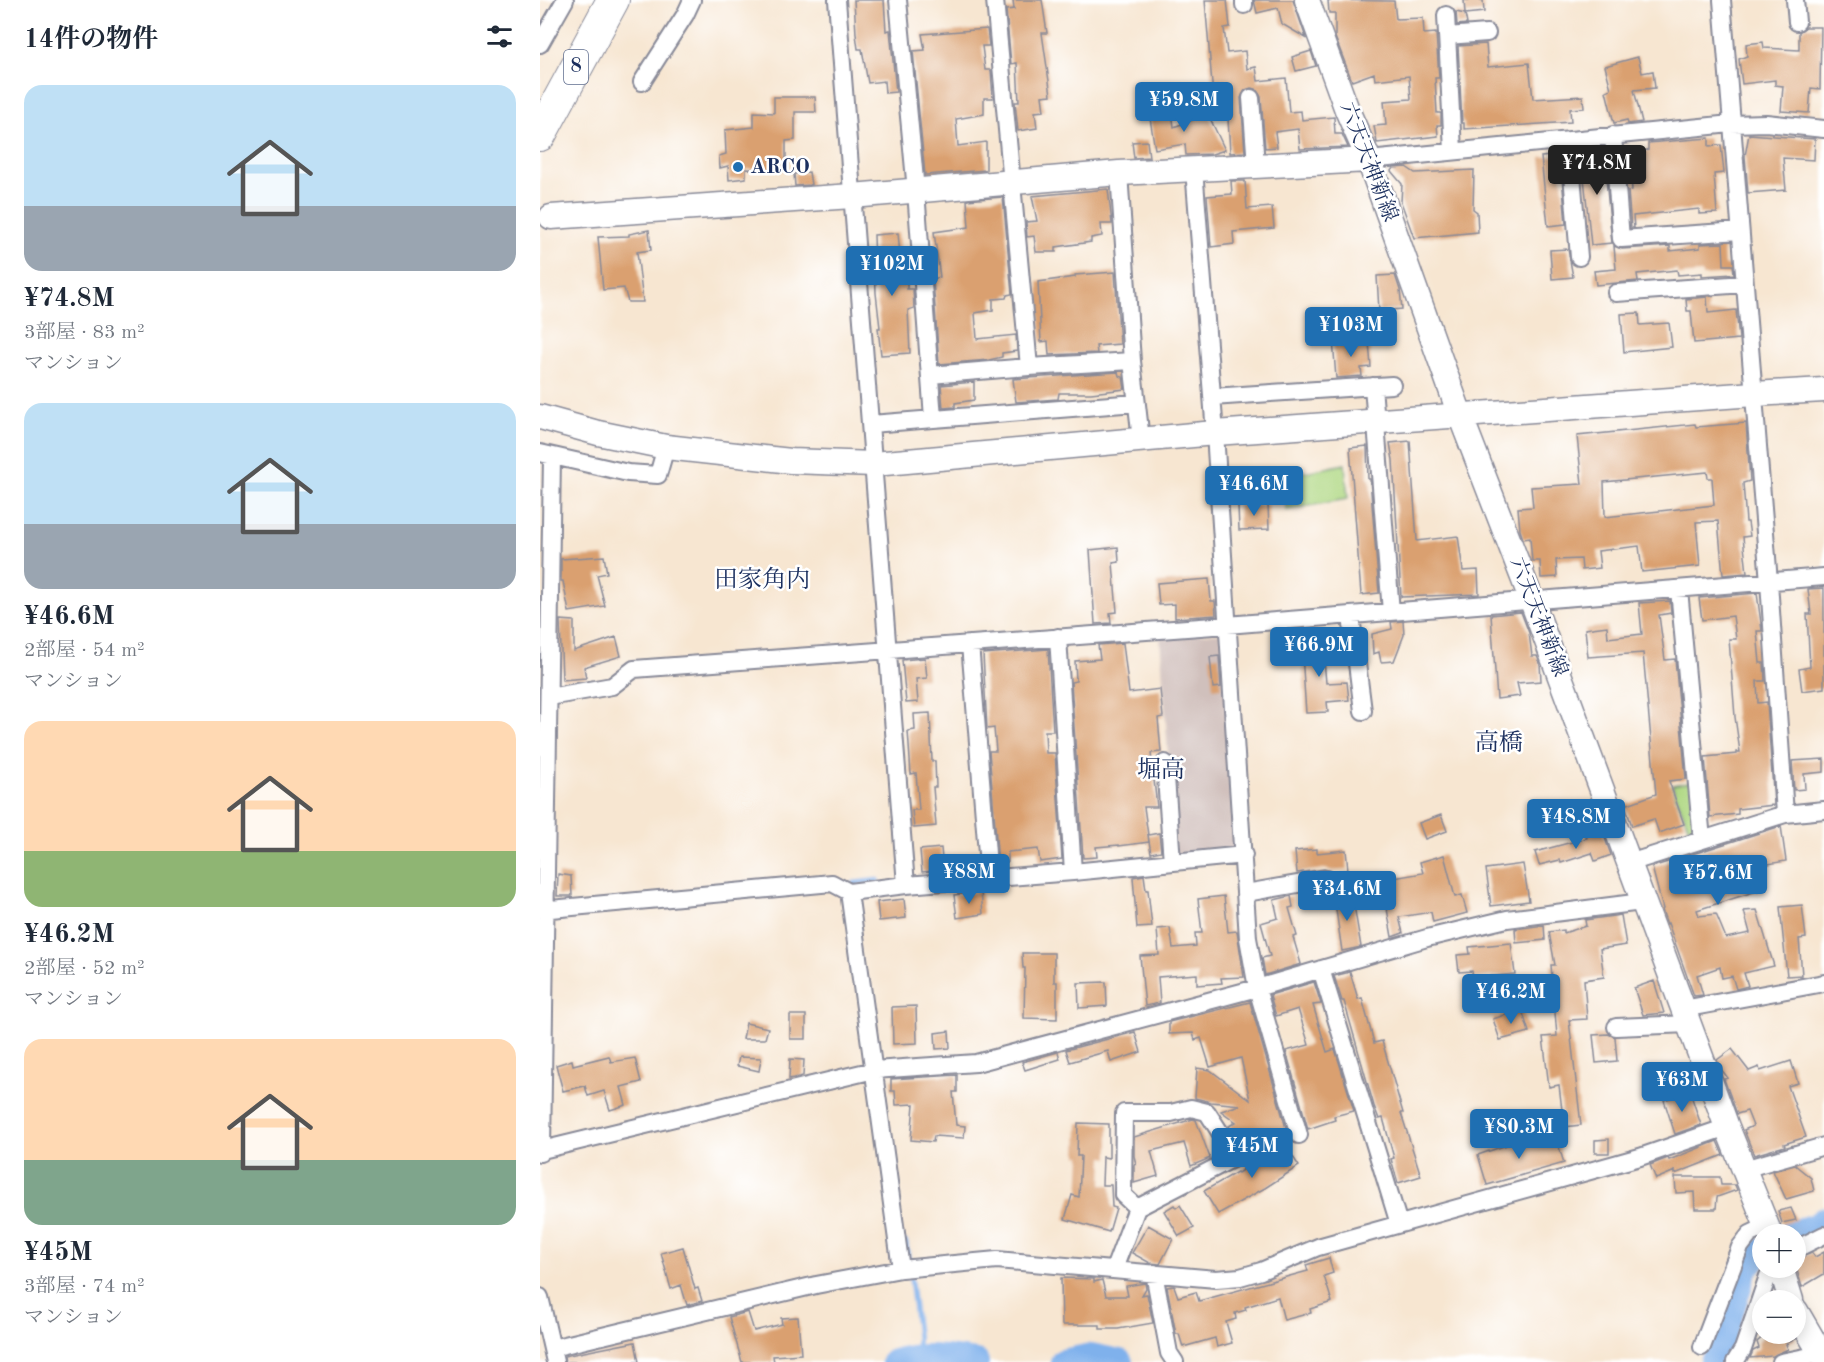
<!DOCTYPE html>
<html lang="ja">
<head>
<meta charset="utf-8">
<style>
	body { margin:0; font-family:"Old Standard TT","Noto Serif JP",serif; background:#f6f6f7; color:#1f2937; height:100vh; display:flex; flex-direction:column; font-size:22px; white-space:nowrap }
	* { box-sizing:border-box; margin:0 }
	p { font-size:20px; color:#747a83 }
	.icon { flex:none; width:33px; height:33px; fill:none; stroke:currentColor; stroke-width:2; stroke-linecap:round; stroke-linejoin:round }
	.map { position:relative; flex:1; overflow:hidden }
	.side { display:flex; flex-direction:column; background:#fff; width:540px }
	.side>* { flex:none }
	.controls { position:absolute; left:1212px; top:1224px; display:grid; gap:12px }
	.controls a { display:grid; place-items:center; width:54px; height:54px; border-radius:50%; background:#fff; box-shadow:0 3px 15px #0003; font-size:30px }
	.price { position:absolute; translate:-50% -51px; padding:0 14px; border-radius:6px; background:#1f6fb2; color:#fff; font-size:20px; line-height:39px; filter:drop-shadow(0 2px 3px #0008) }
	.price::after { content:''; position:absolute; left:50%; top:36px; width:18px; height:14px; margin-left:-9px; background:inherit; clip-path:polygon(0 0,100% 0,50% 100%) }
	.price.active { background:#222; color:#fff }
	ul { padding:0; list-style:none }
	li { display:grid; align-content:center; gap:12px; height:318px; padding:0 24px }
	li span { display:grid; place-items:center; height:186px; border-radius:18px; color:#555 }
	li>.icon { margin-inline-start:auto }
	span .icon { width:108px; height:108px; fill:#fffc; stroke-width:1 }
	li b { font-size:26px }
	h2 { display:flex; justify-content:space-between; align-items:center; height:72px; padding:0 24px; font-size:26px }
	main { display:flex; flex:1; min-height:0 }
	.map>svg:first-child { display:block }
	.industrial { fill:#d0c0bc }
	.green { fill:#aed781; stroke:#648370; stroke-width:1.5 }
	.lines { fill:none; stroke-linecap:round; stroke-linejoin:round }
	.stream { stroke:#7fb1ec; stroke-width:4.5 }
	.river { stroke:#7fb1ec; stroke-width:26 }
	.building { fill:#daa070; fill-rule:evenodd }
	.street-casing { stroke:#898a98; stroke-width:20 }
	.secondary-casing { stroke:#898a98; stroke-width:27 }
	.highway-casing { stroke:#898a98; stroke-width:34 }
	.street { stroke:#fff; stroke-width:16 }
	.secondary { stroke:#fff; stroke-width:24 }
	.highway { stroke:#fff; stroke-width:32 }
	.poi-dot { fill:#1f6fb2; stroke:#fff; stroke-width:2 }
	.labels { text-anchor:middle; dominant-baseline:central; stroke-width:5; stroke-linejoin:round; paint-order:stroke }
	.shield { fill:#fff; stroke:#5f6d8e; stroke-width:1.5 }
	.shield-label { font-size:20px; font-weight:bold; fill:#1b2f5e }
	.street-label { font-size:21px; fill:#1b2f5e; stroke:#fff }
	.poi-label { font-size:21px; font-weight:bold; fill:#1b2f5e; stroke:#fff; text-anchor:start }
	.quarter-label { font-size:24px; fill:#1b2f5e; stroke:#fff }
</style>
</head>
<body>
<main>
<section class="side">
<h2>14件の物件<svg class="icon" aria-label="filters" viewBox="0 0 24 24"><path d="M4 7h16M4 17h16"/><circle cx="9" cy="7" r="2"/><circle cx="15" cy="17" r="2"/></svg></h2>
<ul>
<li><span style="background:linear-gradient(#bfe0f5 65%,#9aa5b1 0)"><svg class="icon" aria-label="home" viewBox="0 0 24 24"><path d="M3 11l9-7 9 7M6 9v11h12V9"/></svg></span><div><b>¥74.8M</b><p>3部屋 · 83 m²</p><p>マンション</p></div></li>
<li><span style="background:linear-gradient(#bfe0f5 65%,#9aa5b1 0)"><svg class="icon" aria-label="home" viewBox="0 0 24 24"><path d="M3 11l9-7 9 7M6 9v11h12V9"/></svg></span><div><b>¥46.6M</b><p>2部屋 · 54 m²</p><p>マンション</p></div></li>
<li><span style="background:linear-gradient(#ffd9b3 70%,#8fb573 0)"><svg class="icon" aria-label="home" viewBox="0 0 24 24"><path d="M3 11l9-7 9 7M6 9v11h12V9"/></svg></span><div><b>¥46.2M</b><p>2部屋 · 52 m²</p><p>マンション</p></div></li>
<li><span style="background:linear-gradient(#ffd9b3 65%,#7fa58c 0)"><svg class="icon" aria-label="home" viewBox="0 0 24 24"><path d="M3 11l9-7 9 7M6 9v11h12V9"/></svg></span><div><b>¥45M</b><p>3部屋 · 74 m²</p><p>マンション</p></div></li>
</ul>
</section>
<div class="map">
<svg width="1284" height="1362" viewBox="0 0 1284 1362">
	<rect width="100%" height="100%" fill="#fff"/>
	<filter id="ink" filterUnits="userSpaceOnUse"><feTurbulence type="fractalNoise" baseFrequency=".0167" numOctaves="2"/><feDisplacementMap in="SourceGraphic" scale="12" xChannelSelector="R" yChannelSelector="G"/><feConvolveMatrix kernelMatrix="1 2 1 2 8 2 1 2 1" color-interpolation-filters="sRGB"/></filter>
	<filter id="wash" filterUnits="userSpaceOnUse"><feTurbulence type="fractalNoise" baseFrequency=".008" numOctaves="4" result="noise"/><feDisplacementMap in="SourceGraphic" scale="24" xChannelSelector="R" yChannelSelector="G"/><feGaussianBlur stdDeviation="1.35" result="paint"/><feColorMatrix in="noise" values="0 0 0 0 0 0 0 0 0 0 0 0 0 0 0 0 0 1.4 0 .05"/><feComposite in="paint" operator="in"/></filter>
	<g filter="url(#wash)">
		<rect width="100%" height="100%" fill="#f7e6d1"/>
		<path class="industrial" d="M681,633L699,852L635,857L620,636Z"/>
		<path class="green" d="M805,464L808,499L746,510L745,476Z
			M1154,781L1160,834L1152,836L1132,785Z"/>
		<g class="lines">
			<path class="stream" d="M315,887L314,883L338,880
				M366,1242L369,1264
				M370,1272L378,1339L375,1357"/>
			<path class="river" d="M1251,1234L1276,1226L1284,1220
				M354,1362C381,1353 408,1358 436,1362
				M523,1362L551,1356L580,1362
				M1172,1362L1178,1353L1205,1268L1222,1251"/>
		</g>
		<g id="blocks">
			<path class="building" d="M314,0H344L346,31L350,30L356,92L345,93L344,81L328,83L322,49H318L316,34Z
				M473,0H502L507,33H502L511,95L502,96L504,111L495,112L497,128L478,131L475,102H479L477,63L471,64L466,10L474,9Z
				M665,0H687L690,27L684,28L687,53L705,51L707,69L716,67L718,81L746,78L749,112L761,111L762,120L794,117L795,134H802L808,147L760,149L758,129L735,132L737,147L725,148L721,97L716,89L711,88L705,90L701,98L705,152L690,153L688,118H689V95L673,96Z
				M714,0H753L766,38L742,24L738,8L717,13Z
				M788,0L854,1L856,19L883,18L884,34L896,33L899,78H895L897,113H901V125H897L898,136L837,143L834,126L846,125L844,101L871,99L869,76L835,80L834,73L812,81L795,37V13H789Z
				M924,0H943L944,12L925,14Z
				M916,12L925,14L927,24L917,25Z
				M1266,27H1281L1280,89L1271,88L1269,113L1241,111L1243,86L1235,85V80L1202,84L1199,59L1207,56L1206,44L1223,42L1224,48L1259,50V32Z
				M447,29L449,46H442L445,70H451L453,98H444V114L416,119L418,146L446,142V170L385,175L373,51L385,50L382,34Z
				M946,44L948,67L989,63L993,99L1043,96L1044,108L1030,109L1031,122L924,129V123H922L918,46Z
				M771,51L776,66L756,71L752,57Z
				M1098,57L1102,73L1113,71L1115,88L1094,90L1102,122L1088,124L1087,120L1074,123L1066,91L1071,89L1065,66Z
				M234,97H275L276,112H255V140L246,141V170L206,169V178L189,180L188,166L180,168L179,156L186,154L185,130L214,127V112L234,113Z
				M631,105L634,127L668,114L685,150L672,154L646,155L645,144L615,149L608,106Z
				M1209,134L1275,139L1274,160L1243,158L1246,190L1208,193L1205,156Z
				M1169,138V146L1181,145L1184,173L1174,174L1177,213L1159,214V209L1093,216L1094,228H1091L1088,191L1092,190L1089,152L1108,150V143Z
				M607,141L609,157L594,158L592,142Z
				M1063,147L1072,243L1051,245L1041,149Z
				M1020,155L1026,224L1008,226L1001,157Z
				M866,167L875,173L934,170L933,209L937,212L938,232L874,238L861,202L862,184L851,171L853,168Z
				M269,172L271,185L255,186L254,174Z
				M691,181H705L707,209L732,207L734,228L693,232L694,244L671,247L667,196L692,194Z
				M568,189L572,224H561L562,236L551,238V242L516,247V252H496L494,236L487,237L486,222L497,221L492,196Z
				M463,197L472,294L467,295L466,298L453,299V310L435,313L437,339L476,335L477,351L462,353V357L449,360L399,364L393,279L400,277L394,232L429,227L427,200Z
				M109,230L111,250L97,252L103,302H88L84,288L63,290L58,237L89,236V234Z
				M358,233L360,255H356L362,274L367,275V289H373L374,308L368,310L370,353L341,355L338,328H340L336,293L334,235Z
				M1183,243L1184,265H1193L1194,274L1162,276V273L1138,275L1137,270L1097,274L1098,281L1056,285L1054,271L1076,269L1074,246L1082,249L1130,246V251L1160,248V244Z
				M1028,249L1033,277L1012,279L1010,250Z
				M575,272L580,344L556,346L557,353L509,355L508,341L501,342L498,282L535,277V275Z
				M855,275L860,290L862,309L839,311L837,276Z
				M1167,297L1168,313L1196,310L1199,339L1154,343L1151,311H1147L1146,299Z
				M1099,313L1100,325L1129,323L1132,347L1084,352L1081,314Z
				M811,339L812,344L829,342L831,367L821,368L822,376L796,378L793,340Z
				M578,372L579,376L583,377L585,389L551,393H519L518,399L476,402L473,379Z
				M434,382V400L415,403V407L403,408L401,385Z
				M1206,423L1210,481L1203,483L1206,522H1208L1210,536L1203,537L1207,573L1183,575L1178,521L1156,522L1160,566L1102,572L1099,546L1058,551L1060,568L1042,570L1041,559L1016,560L1017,577L1001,578L1000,561H992L990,538L983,539L980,530L978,508L993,507L991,487L1042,484L1037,436L1155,424L1156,427ZM1167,472L1168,478H1172L1174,505L1065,517L1064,482Z
				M870,441L877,541L918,536L923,571L938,570L939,594L861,597L853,460L850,443Z
				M827,446L828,479H830L839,593L821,595L810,448Z
				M728,505L729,529L699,530L698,506Z
				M578,547L579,562L573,563L577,612L570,613L571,623L555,624L550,550Z
				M64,556L67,573L57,575L65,606L29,612L23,581H21V559Z
				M669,579L671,601H675L676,615L635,618V604L619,605L617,583Z
				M1284,588V688L1262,691L1259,669L1270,667L1267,614H1271L1268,589Z
				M1217,593L1222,631H1217L1220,663H1224L1225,681H1217L1218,703L1227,702L1234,805L1198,809V814L1170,817L1165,757L1197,754V752H1200L1195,717L1189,639H1196L1193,616L1162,620L1159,598Z
				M1130,601L1131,613L1119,615L1125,660L1135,659L1146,779L1129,781L1144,824L1119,833L1114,819L1092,826L1085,805L1116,794L1103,653L1048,657L1045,629L1067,626L1068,638L1102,634L1099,603Z
				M981,612L989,633L992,656H997L1000,663L1001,681L977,683L980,696L957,699L951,615Z
				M20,620L34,621V651L76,637L81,656L44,667L46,678L22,680Z
				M863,621L864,635L854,661L841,662L839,652L833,654L832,634L852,629L851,622Z
				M782,636L786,683L807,682L809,700L787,702L788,712L766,713L761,639Z
				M583,643L589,693L620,689L623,717L618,718L621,752L611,753L617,807H604L609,842L579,846V845L556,847L557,857L543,858L531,682L536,681L535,661L560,659L558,645Z
				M508,649L513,731H505L506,753H515L522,859L500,862L498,849L468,852V862L458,863L449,751H456L454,728L447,729L443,654Z
				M679,656L681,687L673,688L670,657Z
				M385,658L387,678L376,679L378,702L366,703L362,660Z
				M390,713L392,761H395L396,787H393L396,826L374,828L372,810H379L376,773L371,774L368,731L375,730L374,714Z
				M1284,759V772L1264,774L1265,789L1254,790L1252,761Z
				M901,815L907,831L885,839L879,823Z
				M1241,826L1246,861L1216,866L1223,889L1157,910L1159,916L1176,914L1186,938L1210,933L1204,911L1217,910L1234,966L1204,973L1208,986L1196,989L1192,976L1182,978L1180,967L1157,975L1163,995L1154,996L1128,923L1127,924L1122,910L1123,909L1112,867Z
				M1062,830L1071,855L1055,861L1052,853L1021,863L1020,860L999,865L995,852L1047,838L1046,836Z
				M619,833L621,851L611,853L608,835Z
				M401,848L403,870L382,872L380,850Z
				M777,849V853L806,850L808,870L793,871L784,869L757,873L755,851Z
				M904,855L915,897L922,895L927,913L893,922L891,912L859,917L863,933L852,937L842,880L883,873L880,862Z
				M983,864L989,901L951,906L946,869Z
				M18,874L31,876L32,896H17Z
				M604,875L606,890H608L612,927L597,928L593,877Z
				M441,892L443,914L417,918L414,895Z
				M812,893L821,947L802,951L794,896Z
				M684,896L688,932L697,931L704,977L681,978L682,983L657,985V974L618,977L620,1003L605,1006L600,956L619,955L617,929L630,928L633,948L656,946L655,933H662L658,899Z
				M751,896L753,907L749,908L757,936L753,937L761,964L725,975L722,958L730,956L721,923L738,918L734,900Z
				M364,899L366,918L339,921L337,902Z
				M1262,905L1266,938L1259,939L1262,975L1247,976L1240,907Z
				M1081,915L1086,945L1060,949L1064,977L1044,980L1047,1019L1029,1020L1041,1125L1024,1127L1019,1085L1009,1087L1003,1037L1017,1036L1011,965H1015L1009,932L1024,930V933L1046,926L1045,920Z
				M1004,925L1005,940L976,943L975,929Z
				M971,943L975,974L933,978L932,971L919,972L917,955L930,954L929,947Z
				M482,953H514V982H517V1019L484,1018L485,968H483Z
				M810,972L818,999L822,998L834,1043L842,1041L863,1113H861L881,1176L858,1183L851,1159L854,1158L843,1118L839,1119L834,1106L804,1001H802L794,976Z
				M1114,981L1124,1013L1103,1015L1094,988Z
				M566,982L567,1006L539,1008L538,983Z
				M774,982L781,1004L773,1005L787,1052L795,1049L814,1111L794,1116L795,1120L768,1129L746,1051L769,1045L758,1009L736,1016L730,995Z
				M710,1002L746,1128L736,1131L741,1139L725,1144L717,1133L700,1144L689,1126L696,1122L681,1111L700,1105L671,1102L655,1098L657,1068L670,1070L710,1100L701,1058L670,1067L661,1038L655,1040L653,1033L629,1034V1022Z
				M376,1006L377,1043L353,1044L352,1007Z
				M982,1010L989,1032L960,1040L953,1019Z
				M250,1015H266V1039H250Z
				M206,1023L228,1028L225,1039H203Z
				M409,1031L410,1048L396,1049L395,1033Z
				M595,1032L601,1052L571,1062L568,1051L530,1062L526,1050Z
				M1068,1034L1075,1037L1077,1061L1056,1063L1053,1035Z
				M1192,1049L1209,1071L1219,1067L1220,1071L1251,1061L1258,1083L1248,1086L1266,1137L1244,1144L1245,1146L1214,1155L1204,1130L1213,1126L1207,1111L1197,1114L1184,1079L1188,1078L1181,1069L1177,1060Z
				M518,1052L520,1059L485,1070L482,1062Z
				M69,1056L71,1062L95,1058L101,1082L81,1087L86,1105L70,1110L64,1091L48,1096L45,1086L23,1091L16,1065L32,1060L33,1065Z
				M199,1057L221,1058L219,1071L197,1066Z
				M250,1059L264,1060L263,1076L249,1079Z
				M417,1075V1092H413L416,1125L425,1126L424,1138L394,1136L393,1142L371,1140L374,1104L356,1105L355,1091H351V1079Z
				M1150,1092L1161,1125L1135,1134L1124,1100Z
				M653,1119L656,1120L670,1158L651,1166L644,1143L611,1151L618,1176L594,1183V1165L596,1164L594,1156V1137Z
				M538,1123L569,1124V1158L563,1157L562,1185H571L572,1207L576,1208L569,1232L525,1219L532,1195L539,1197L541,1156H537Z
				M984,1139L1018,1144L1024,1163L947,1185L938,1155Z
				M1069,1139V1153H1055V1140Z
				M1177,1141L1183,1155L1135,1174V1171L1116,1179L1110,1165L1128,1158L1129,1160Z
				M744,1143L759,1166L725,1188L678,1214L664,1191L697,1172L698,1173Z
				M1255,1165L1271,1178L1274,1191L1246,1199L1233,1171Z
				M1135,1177H1180L1181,1185H1195L1197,1190L1177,1197L1176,1209H1155L1154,1192L1136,1193Z
				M634,1205L636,1208L640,1205L654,1228L639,1236L624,1211Z
				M1251,1208L1256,1220L1242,1223L1238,1211Z
				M608,1225L633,1239L620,1264L610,1263L592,1253Z
				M143,1247L155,1289L158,1288L162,1301L147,1305L141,1285L131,1289L121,1253Z
				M1284,1252V1274L1262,1287L1256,1267V1259L1272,1253L1275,1257Z
				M789,1258L793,1273L784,1276L792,1302L770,1309L771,1313L744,1320L738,1297L705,1307L706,1310L695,1313L696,1319L686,1322L692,1343L677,1347L675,1338L643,1347L639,1334H636L627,1287L634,1286L638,1297L656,1292L659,1301L768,1271L766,1265Z
				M521,1278L554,1279V1282L562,1280L566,1296H588L586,1286L605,1283L606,1288L602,1295L607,1294L613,1323L578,1329H560V1325H522Z
				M208,1312L214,1331L242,1324L241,1318L258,1317L261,1354L233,1356L234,1362H202L189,1317Z
				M1226,1334H1253L1256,1339L1246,1344L1248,1349L1233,1356L1210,1358L1213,1351L1219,1348L1217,1342Z
				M95,1342L99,1362H25L24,1356Z"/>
		</g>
	</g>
	<g filter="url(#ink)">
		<use href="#blocks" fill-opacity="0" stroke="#898a98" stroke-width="1.5"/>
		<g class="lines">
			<g class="street-casing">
				<path id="street" d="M297,0L366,885
					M358,0L376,191L393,418
					M455,0L489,367L592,361
					M704,0V5
					M1182,0L1229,582L1245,814
					M1255,0L1257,22
					M906,15L913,151
					M907,36L947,33
					M0,44L25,0
					M102,82L145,15L152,0
					M711,98L716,165
					M1073,135L1081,239L1200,231
					M1029,140L1039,257
					M829,160L1191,124L1226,123L1284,129
					M654,169L675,433L708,938L717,988L759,1135
					M579,173L592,361L601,440
					M1076,293L1205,284
					M390,375L489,367
					M833,386L851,612
					M672,397L852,385
					M331,424L596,403
					M0,453L88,473L118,475L126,447
					M1139,589L1162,840
					M811,616L823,711
					M518,637L533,872
					M430,644L449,878
					M9,697L72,686L94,669L687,625L1284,577
					M625,763L632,862
					M1089,863L1245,814L1284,810
					M309,892L361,1269
					M706,893L786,879
					M0,910L292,883L309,892L366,885L533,872L704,855
					M781,969L859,1224
					M1143,1009L1284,983
					M1076,1027L1149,1024
					M2,1150L334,1070L436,1063L717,988L887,938L967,919L1102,902
					M0,1153L2,1150L12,456
					M1204,1169L1284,1146
					M1256,1249L1284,1235
					M574,1269L597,1208L583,1195L584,1113H631L651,1108L667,1112L696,1157L597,1208
					M614,1273L629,1353L635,1362
					M0,1297L15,1362
					M1162,1347L1200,1247L1210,1234L1227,1226
					M12,1348L276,1285L361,1269L457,1260L676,1279L700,1277L721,1271L778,1247L1100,1157L1187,1127
					M1195,1362L1203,1349L1228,1276L1238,1268
					M1241,1362L1280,1354"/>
			</g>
			<g class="secondary-casing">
				<path id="secondary" d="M767,0L807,110L829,160L920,415L992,601L1187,1127L1230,1234
					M11,217L312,196L579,173L829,160
					M0,417L58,433L126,447L251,461L334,464L675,433L1214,394L1284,390
					M1241,1268L1251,1300
					M1256,1311L1284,1359"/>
			</g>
			<g class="highway-casing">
				<path id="highway" d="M0,135L73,0"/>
			</g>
			<use href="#street" class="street"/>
			<use href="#secondary" class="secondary"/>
			<use href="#highway" class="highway"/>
		</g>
	</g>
	<circle class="poi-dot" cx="198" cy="167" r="6"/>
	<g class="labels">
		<rect class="shield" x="24" y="50" width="24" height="34" rx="4.5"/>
		<g class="shield-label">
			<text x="36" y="67">8</text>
		</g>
		<g class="street-label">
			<text transform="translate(828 162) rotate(69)">六天天神新線</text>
			<text transform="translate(998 617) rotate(69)">六天天神新線</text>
		</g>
		<g class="poi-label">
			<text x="210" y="167">ARCO</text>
		</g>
		<g class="quarter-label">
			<text x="222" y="581">田家角内</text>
			<text x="959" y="744">高橋</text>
			<text x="621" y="771">堀高</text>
		</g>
	</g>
</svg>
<div class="controls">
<a>+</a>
<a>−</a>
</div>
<b class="price" style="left:644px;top:133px">¥59.8M</b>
<b class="price active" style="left:1057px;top:196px">¥74.8M</b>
<b class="price" style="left:352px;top:297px">¥102M</b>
<b class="price" style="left:811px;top:358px">¥103M</b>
<b class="price" style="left:714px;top:517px">¥46.6M</b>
<b class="price" style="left:779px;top:678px">¥66.9M</b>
<b class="price" style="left:1036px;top:850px">¥48.8M</b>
<b class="price" style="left:429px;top:905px">¥88M</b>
<b class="price" style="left:1178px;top:906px">¥57.6M</b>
<b class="price" style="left:807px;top:922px">¥34.6M</b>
<b class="price" style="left:971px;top:1025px">¥46.2M</b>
<b class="price" style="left:1142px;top:1113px">¥63M</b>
<b class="price" style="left:979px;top:1160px">¥80.3M</b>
<b class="price" style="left:712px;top:1179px">¥45M</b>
</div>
</main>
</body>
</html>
